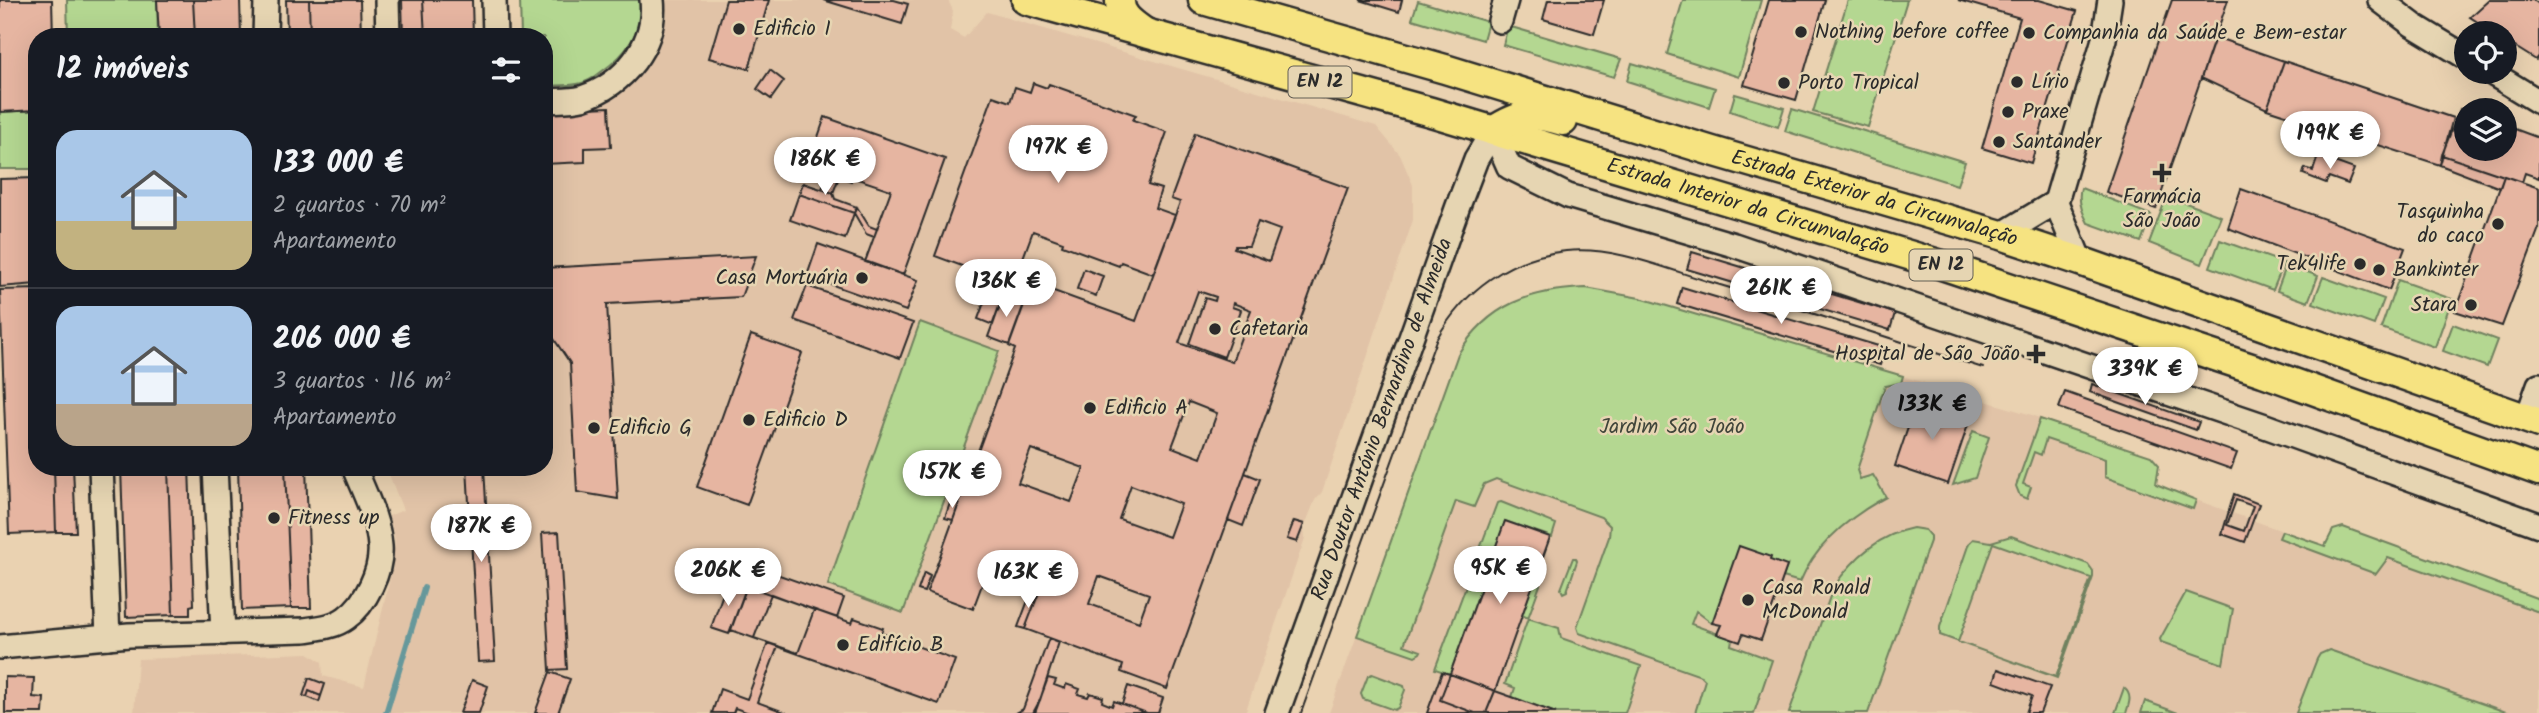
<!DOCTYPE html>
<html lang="pt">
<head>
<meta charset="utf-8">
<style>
	body { margin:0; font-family:Kalam,sans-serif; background:#20242c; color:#f1f3f6; height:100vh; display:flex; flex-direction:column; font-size:26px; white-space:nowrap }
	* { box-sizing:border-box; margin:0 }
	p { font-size:23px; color:#9ea1a6 }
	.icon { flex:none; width:38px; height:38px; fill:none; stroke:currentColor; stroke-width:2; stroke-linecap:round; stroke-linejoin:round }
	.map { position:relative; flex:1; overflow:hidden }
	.panel { position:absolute; left:28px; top:28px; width:525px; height:448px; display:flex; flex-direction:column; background:#171b24; border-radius:28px; box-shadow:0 7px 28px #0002 }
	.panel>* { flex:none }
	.buttons { position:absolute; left:2454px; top:21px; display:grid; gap:14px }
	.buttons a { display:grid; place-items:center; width:63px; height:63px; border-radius:50%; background:#171b24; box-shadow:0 7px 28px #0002; font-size:35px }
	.price { position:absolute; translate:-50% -60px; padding:0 16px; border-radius:24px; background:#fff; color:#222; font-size:23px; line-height:46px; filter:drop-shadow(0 2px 4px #0008) }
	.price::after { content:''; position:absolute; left:50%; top:42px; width:21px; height:16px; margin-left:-10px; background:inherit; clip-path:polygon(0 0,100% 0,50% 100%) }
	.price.selected { background:#98999b; color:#111 }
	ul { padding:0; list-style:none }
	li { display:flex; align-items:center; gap:21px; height:175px; padding:0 28px }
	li+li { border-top:2px solid #363941 }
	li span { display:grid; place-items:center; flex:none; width:196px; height:140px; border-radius:21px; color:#555 }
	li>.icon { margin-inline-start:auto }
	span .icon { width:84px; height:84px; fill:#fffc; stroke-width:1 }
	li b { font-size:30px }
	h2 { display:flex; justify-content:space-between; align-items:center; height:84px; padding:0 28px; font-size:30px }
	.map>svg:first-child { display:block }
	.built { fill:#e1c3a7 }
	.green { fill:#b4d791; stroke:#70815e; stroke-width:2; fill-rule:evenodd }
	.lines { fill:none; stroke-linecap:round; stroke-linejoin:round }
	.stream { stroke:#66989b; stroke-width:6 }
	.building { fill:#e6b5a1; stroke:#2b2b2b; stroke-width:2; fill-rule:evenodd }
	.minor-casing { stroke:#2b2b2b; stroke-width:28 }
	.major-casing { stroke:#2b2b2b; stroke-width:33 }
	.minor { stroke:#e6d5b2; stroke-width:23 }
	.major { stroke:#f6e381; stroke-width:28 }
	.tram { stroke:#2b2b2b; stroke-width:2 }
	.poi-dot { fill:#2b2b2b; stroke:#e6d5b2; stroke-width:2.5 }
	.labels { text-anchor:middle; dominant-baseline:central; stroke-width:5; stroke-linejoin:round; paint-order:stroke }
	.shield { fill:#e6d5b2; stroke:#635e54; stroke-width:2 }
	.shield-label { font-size:19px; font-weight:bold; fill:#2b2b2b }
	.poi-label { font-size:21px; fill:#2b2b2b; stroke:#e6d5b2; text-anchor:start }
	.street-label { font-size:21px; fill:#2b2b2b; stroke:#e6d5b2 }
	.park-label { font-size:21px; fill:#40453a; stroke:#e6d5b2 }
</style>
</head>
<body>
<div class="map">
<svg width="2539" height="713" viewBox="0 0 2539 713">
	<rect width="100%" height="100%" fill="#ead2b1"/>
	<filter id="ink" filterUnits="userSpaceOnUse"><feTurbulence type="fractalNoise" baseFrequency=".0143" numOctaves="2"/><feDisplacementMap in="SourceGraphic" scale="14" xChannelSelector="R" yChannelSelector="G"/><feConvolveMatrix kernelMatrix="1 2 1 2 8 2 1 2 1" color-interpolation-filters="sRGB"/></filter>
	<g filter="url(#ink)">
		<path class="built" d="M665,0H948L953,11L950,30L964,38L987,12L1376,126L1400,155L1413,185V220L1322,492L1315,500L1304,528L1305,538L1245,713H134L138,659L308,653L322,662L323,676L364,687L393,566L395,540L389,516L403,510L386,467H544V110L580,108L627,86L657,49L667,17Z
			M1586,288L1640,298L2032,415L2151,456L2159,465L2156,485L2196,500L2325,546L2333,530L2343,527L2539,599V713H1329L1458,354L1470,335L1488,317L1509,304L1534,294L1559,289Z"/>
		<path class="green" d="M67,0H157L158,37H68Z
			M520,0H645C638,34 630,52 601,72C595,77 585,83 577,84C567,86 555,85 544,86V37H521Z
			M1683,0H1761L1739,77L1667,54Z
			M1848,0H1907L1868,127L1813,112Z
			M1418,1L1488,22L1483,40L1412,19Z
			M1508,26L1621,59L1614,77L1503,45Z
			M1632,63L1715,88L1709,107L1627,81Z
			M1735,94L1784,108L1778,127L1730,111Z
			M1792,109L1965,162L1957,185L1785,131Z
			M37,110V169H0V112Z
			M2081,188L2151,215L2141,242L2088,223C2082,212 2077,200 2081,188Z
			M2167,196L2221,216L2202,264L2149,243Z
			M2220,240L2284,263L2273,290L2210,267Z
			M2287,264L2318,276L2308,302L2277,291Z
			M2323,277L2384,299L2374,325L2313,303Z
			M2398,280L2452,299L2435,347L2381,328Z
			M1586,288L1640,298L1903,376L1901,383L1885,386L1857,470L1860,479L1873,475L1886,497C1849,517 1816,544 1800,582L1783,577L1787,566L1712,623L1696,611L1691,624L1732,639L1731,645L1772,660L1754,713H1695L1705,680L1701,676L1579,633L1577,627L1609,537L1610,526L1601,517L1496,479L1484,484L1474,507L1456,501L1404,645L1421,651L1420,653L1415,656L1357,636L1458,354C1489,304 1530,290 1586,288Z
			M920,322L999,351L903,613L828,585Z
			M2453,324L2497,340L2487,367L2443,351Z
			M2040,419L2151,456L2159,465L2156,484L2196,500L2193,509L2105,477V459L2046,439L2041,455L2034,452L2023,484L2031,487L2027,499L2020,496L2016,486Z
			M1973,431L1989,437L1975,478L1953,485Z
			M1501,502L1556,524L1552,537L1505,521L1450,674L1435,669L1497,503Z
			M2343,527L2539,599V612L2388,558L2376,574L2279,538L2282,531L2325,546L2333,530Z
			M1913,528L1925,530L1930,536V541L1868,713H1789L1833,588C1853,558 1878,535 1913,528Z
			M2011,536L2088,564L2093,571V577L2057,678L1940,635V627L1969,543L1973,539L1991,542ZM1993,543L2091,578L2056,677L1958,642Z
			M1573,558H1576L1577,561L1567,591L1563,593L1561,589Z
			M1533,582L1540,585L1528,618L1559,628L1561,638L1641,666L1625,713H1556L1512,697L1515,688L1505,684L1528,618L1522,615Z
			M2186,592L2233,609L2223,664L2161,642L2160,639Z
			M2329,650L2335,652L2509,713H2296L2317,659L2320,654Z
			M1372,674L1404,686L1405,690L1398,708L1394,710L1363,699L1361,694L1368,676Z
			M2124,688C2133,695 2129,704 2126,713H2115Z
			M2145,701L2178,713H2141Z"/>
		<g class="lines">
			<path class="stream" d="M386,713L424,588"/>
		</g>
		<path class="building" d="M0,0H52L53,37H37V110L0,112Z
			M157,0H193L195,37H159Z
			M193,0H240L241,37H195Z
			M286,0H309L310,37H287Z
			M309,0H360L361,37H310Z
			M402,0H423L425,37H403Z
			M423,0H472L473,37H425Z
			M726,0H769L749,69L709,58Z
			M823,0H894L908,4L902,24Z
			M1360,0H1402L1399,12Z
			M1548,0H1604L1594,34L1543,19Z
			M1769,0H1825L1796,100L1744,85Z
			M1958,0H2039L2077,11L2031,163L1982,148L2020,18Z
			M2172,0H2228L2156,209L2106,192Z
			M2489,0H2533L2539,4V56L2536,60L2504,40V33H2495L2470,17Z
			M2215,37L2284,61L2267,109L2201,78Z
			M2284,61L2453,118L2440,165L2267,109Z
			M770,70L784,81L771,99L757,89Z
			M1033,83L1047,88L1049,84L1136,115L1133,120L1167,132L1148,185L1161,189L1155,208L1175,215L1153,274L1121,262L1119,266L1062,245L1063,242L1033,231L1013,285L935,256L993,96L1010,102L1015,87L1030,92Z
			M609,107L611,147L585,148V162L544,164V110Z
			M2460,109L2466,111V149H2504V125L2539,138V178L2525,173L2522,182L2442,155Z
			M825,117L945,159L903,275L865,262L891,190L852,177L851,181L808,166Z
			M1195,133L1348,188L1167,689L1121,672L1123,665L1025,629L1043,582L1033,579L1030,588L999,576L1002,568L990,563L973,609L927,592L1015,349L1009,346L1032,283L1136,321L1180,202L1171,199ZM1258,222L1280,230L1269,261L1234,248L1235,246H1249ZM1198,291L1216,297L1215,301L1205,298L1189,344L1224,357L1241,310L1232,307L1233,303L1251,310L1232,362L1179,343ZM1189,402L1217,413L1201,458L1172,447ZM1031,449L1084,468L1071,502L1018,483ZM1131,485L1181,504L1169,537L1119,519ZM1099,576L1149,594L1139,622L1089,604Z
			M2442,155L2504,176L2500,188L2440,165Z
			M2318,156L2354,169L2348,184L2329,177L2326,183L2303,174L2305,168L2313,171Z
			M828,173L839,177L833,193L822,189Z
			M2504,176L2539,188V228L2502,326L2455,311Z
			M37,178V284L0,287V179Z
			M803,183L833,193L835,199L857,207L854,213L799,194Z
			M2241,189L2405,248L2389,290L2228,228Z
			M799,194L854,213L845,239L790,220Z
			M857,207L869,226L877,229L874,237L866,234L854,213Z
			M818,244L918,280L906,311L807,276Z
			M1692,252L1895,313L1890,330L1687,269Z
			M756,256L741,297L607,304L618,499L577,492L570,363L544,324V268Z
			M1084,269L1103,276L1096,296L1077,289Z
			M807,286L913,323L900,358L794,320Z
			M990,286L1005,291L993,325L978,319Z
			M1682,287L1885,348L1880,365L1677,304Z
			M37,289V467H54L56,532L9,534L0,290Z
			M1004,293L1025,301L1009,345L988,337Z
			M751,335L802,353L747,505L697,487Z
			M2092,384L2199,422L2196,430L2090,392Z
			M2065,392L2237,453L2231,469L2059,408Z
			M1917,401L1970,419L1948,484L1895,466Z
			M54,467H73L76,532H56Z
			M121,467H168L173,615L126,617Z
			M168,467H189L194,605L190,606V615H173Z
			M238,467H285L291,608L242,610Z
			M285,467H306L311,608H291Z
			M467,467H484L495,661L478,662Z
			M1245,473L1260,479L1243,526L1228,520Z
			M2234,494L2259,504L2245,542L2222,534Z
			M951,500L959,503L953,520L945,518Z
			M2236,500L2253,506L2244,531L2227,525Z
			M1294,521L1304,524L1297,542L1287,539Z
			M1505,521L1550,537L1495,691L1450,674Z
			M559,532L567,669L550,670L542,533Z
			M1739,546L1771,557L1770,560L1787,566L1761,640L1743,634L1740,642L1717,634L1721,625L1712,623Z
			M754,566L844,598L837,618L747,586Z
			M924,573L930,576L924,592L918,590Z
			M727,582L746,588L729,634L711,628Z
			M747,586L852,623L854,618L883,628L881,633L955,660L939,704L731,630Z
			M1032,590L1039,592L1025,629L1018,627Z
			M771,594L814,610L798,653L754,638Z
			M1049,638L1059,642L1040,700L1033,713H1016L1023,709Z
			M768,643L778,646L757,702L787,713H749L735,708L733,713H712L720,689L747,699Z
			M1998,669L2050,687L2040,713H2026L2032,696L1994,682Z
			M550,672L570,679L558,713H535Z
			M1442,672L1450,674L1440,700L1475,713H1427Z
			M1450,674L1495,691L1486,713H1475L1440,700Z
			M5,677L34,678L33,697L44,698L43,713H5Z
			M309,678L325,684L321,696L309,691L307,697L303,696Z
			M1048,678L1056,680L1054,685L1065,689L1066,684L1080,689L1078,694L1088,697L1090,693L1103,697L1102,702L1112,706L1114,701L1147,713H1035Z
			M472,680L488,686L479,713H460Z
			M1128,686L1163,698L1158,713H1147L1122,704Z
			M309,691L321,696L319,702L307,697Z
			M1495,691L1512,697L1556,713H1486Z"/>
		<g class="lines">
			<g class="minor-casing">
				<g id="minor">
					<path d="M387,0L388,37"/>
					<path d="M494,0L495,37"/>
					<path d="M2380,0L2413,25L2466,57"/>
					<path d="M1500,21L1506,0"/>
					<path d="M265,37L266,0"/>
					<path d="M2490,72L2539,102"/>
					<path d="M544,101C556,100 571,101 582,98C623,85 657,45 652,0"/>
					<path d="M1493,131L1509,167L1568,196L1734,245L2265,426L2539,525"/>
					<path d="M2001,235L2056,202"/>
					<path d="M2080,261L2056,202L2104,39L2110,0"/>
					<path d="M2527,419L2539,385"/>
					<path d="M101,467L108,637"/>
					<path d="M215,467L223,633"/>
					<path d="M0,647L129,635L304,630C318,628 334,627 346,618C366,604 382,570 380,546C378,518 364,493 354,467"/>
					<path id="s1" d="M1277,713L1458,206L1476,159L1493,131"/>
				</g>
			</g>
			<g class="major-casing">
				<g id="major">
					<path id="s2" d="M1026,0L1431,112L1942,265L2263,372L2539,471"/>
					<path d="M1120,0C1119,16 1133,24 1145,33"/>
					<path id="s3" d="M1203,0L1445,69L1712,151L2001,235L2080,261L2539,423"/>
					<path d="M1493,131C1521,113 1532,112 1563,121"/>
				</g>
			</g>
			<use href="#minor" class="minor"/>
			<use href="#major" class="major"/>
			<path class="tram" d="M1301,713L1436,340C1464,290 1509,257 1566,251C1614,246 1664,268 1710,282C1802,309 1892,339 1983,368"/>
		</g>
	</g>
	<g class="poi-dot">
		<circle cx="739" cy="29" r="7"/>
		<circle cx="1801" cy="32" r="7"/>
		<circle cx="2029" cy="33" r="7"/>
		<circle cx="2017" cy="82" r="7"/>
		<circle cx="1784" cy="83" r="7"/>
		<circle cx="2008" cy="112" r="7"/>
		<circle cx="1999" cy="142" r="7"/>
		<path d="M2158.5 162.5h7v7h7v7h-7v7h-7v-7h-7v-7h7z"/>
		<circle cx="2498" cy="224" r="7"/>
		<circle cx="2360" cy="264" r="7"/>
		<circle cx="2379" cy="270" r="7"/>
		<circle cx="862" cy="278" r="7"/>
		<circle cx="2471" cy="305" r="7"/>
		<circle cx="1215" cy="329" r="7"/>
		<path d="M2032.5 343.5h7v7h7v7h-7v7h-7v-7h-7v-7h7z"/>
		<circle cx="1090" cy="408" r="7"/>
		<circle cx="749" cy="420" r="7"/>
		<circle cx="594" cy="428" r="7"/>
		<circle cx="274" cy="518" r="7"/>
		<circle cx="1748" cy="600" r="7"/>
		<circle cx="843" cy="645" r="7"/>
	</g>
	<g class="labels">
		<g class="shield">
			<rect x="1288.5" y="66.5" width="63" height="31" rx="5"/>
			<rect x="1909.5" y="249.5" width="63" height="31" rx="5"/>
		</g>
		<g class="shield-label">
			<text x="1320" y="82">EN 12</text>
			<text x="1941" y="265">EN 12</text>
		</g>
		<g class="poi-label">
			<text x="753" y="29">Edificio I</text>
			<text x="1815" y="32">Nothing before coffee</text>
			<text x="2043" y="33">Companhia da Saúde e Bem-estar</text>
			<text x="2031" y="82">Lírio</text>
			<text x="1798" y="83">Porto Tropical</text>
			<text x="2022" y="112">Praxe</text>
			<text x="2013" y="142">Santander</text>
			<text x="2162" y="197" text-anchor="middle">Farmácia<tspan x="2162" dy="24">São João</tspan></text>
			<text x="2484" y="212" text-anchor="end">Tasquinha<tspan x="2484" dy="24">do caco</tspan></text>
			<text x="2346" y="264" text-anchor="end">Tek4life</text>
			<text x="2393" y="270">Bankinter</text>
			<text x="848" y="278" text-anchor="end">Casa Mortuária</text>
			<text x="2457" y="305" text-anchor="end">Stara</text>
			<text x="1229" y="329">Cafetaria</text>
			<text x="2020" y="354" text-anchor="end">Hospital de São João</text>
			<text x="1104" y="408">Edificio A</text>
			<text x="763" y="420">Edificio D</text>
			<text x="608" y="428">Edificio G</text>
			<text x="288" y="518">Fitness up</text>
			<text x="1762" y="588">Casa Ronald<tspan x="1762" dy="24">McDonald</tspan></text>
			<text x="857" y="645">Edifício B</text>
		</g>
		<g class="street-label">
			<text stroke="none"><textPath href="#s3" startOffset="700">Estrada Exterior da Circunvalação</textPath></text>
			<text stroke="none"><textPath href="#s2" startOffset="751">Estrada Interior da Circunvalação</textPath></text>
			<text stroke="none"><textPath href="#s1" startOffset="312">Rua Doutor António Bernardino de Almeida</textPath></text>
		</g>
		<g class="park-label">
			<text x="1672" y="427">Jardim São João</text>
		</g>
	</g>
</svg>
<div class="buttons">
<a><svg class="icon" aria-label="locate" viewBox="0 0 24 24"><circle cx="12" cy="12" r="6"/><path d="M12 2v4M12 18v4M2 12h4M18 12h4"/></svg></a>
<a><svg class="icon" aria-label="layers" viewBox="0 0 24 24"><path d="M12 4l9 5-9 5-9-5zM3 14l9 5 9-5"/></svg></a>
</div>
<b class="price" style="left:2330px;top:171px">199K €</b>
<b class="price" style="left:1058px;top:185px">197K €</b>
<b class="price" style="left:825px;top:197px">186K €</b>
<b class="price" style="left:1006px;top:319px">136K €</b>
<b class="price" style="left:1781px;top:326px">261K €</b>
<b class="price" style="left:2145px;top:407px">339K €</b>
<b class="price selected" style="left:1932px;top:442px">133K €</b>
<b class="price" style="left:952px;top:510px">157K €</b>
<b class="price" style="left:481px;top:564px">187K €</b>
<b class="price" style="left:1500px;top:606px">95K €</b>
<b class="price" style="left:728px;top:608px">206K €</b>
<b class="price" style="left:1028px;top:610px">163K €</b>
<section class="panel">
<h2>12 imóveis<svg class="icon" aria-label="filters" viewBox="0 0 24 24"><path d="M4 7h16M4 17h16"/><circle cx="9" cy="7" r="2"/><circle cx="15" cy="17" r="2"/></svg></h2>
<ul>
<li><span style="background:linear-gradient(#a9c7e8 65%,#c2b280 0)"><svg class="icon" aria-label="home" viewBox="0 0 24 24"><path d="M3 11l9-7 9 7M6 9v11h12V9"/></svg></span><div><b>133 000 €</b><p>2 quartos · 70 m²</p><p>Apartamento</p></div></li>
<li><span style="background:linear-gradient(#a9c7e8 70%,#b9a48a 0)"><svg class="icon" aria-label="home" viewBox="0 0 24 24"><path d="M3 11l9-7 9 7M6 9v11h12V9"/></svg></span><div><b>206 000 €</b><p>3 quartos · 116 m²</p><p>Apartamento</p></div></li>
</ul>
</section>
</div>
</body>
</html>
